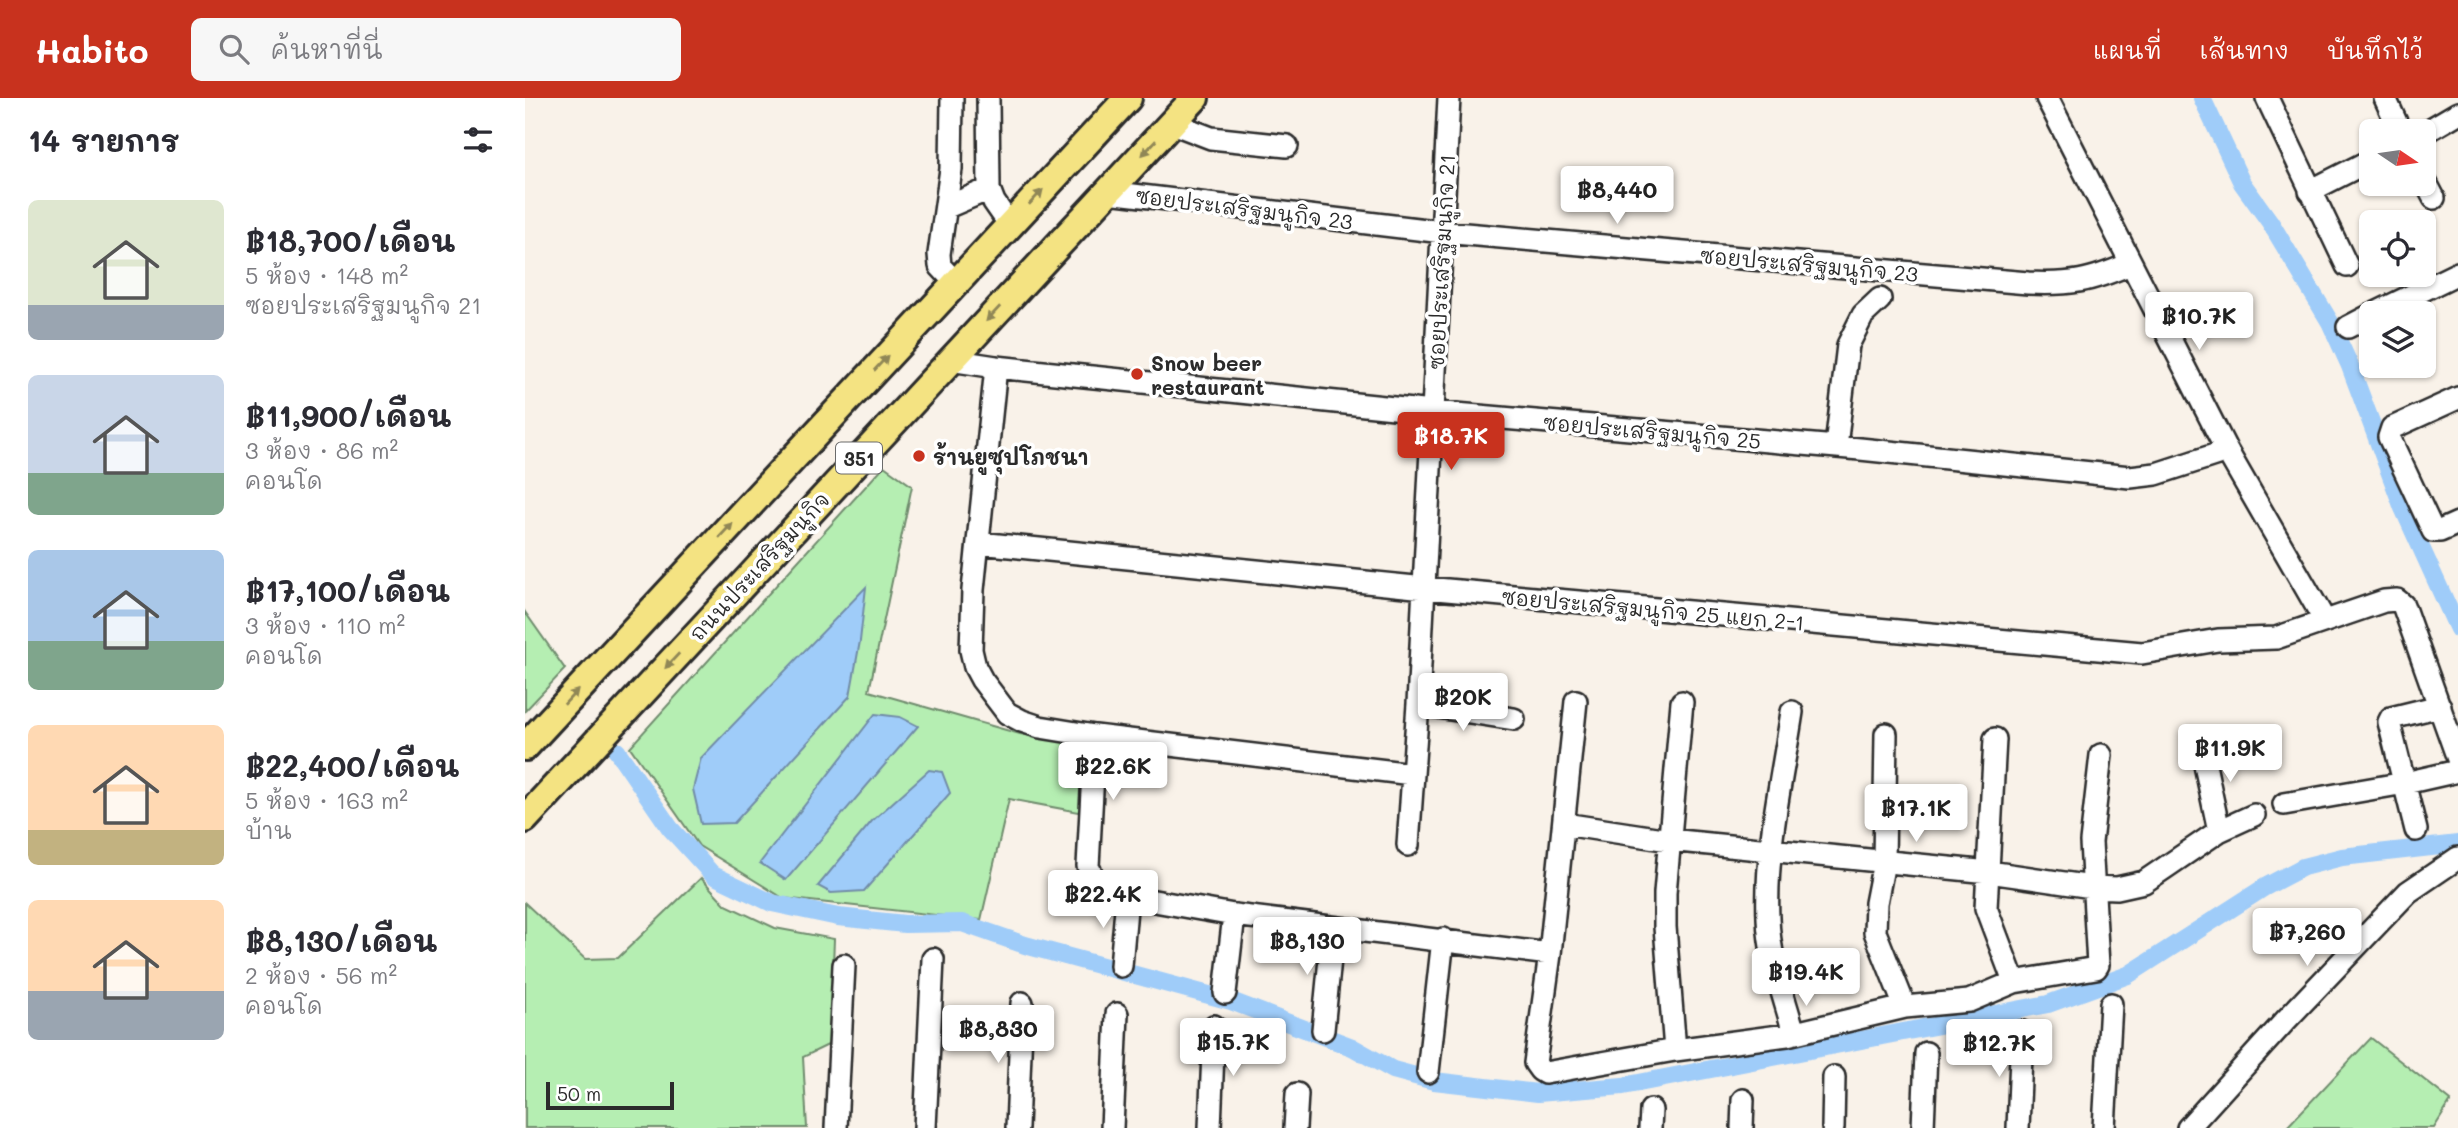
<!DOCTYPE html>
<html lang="th">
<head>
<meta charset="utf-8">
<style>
	body { margin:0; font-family:Mali,"Playpen Sans Thai",sans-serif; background:#f7f7f7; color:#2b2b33; height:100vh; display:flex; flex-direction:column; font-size:26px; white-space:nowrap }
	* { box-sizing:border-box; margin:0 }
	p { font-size:23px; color:#7c7c81 }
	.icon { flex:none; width:38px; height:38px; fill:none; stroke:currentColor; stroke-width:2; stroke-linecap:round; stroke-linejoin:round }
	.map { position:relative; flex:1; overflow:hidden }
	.sheet { display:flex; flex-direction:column; background:#fff; width:525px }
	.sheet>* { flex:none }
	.needle { width:46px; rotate:103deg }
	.tools { position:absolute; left:1834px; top:21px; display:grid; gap:14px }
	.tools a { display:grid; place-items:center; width:77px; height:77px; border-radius:10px; background:#fff; box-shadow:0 2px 5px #0004; font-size:35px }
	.scale { position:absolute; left:21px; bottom:18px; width:128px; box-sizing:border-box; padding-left:7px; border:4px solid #2b2b2b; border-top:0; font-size:19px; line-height:24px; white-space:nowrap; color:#2b2b2b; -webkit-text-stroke:5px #fff; paint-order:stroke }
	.price { position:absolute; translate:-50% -60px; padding:0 16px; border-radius:7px; background:#fff; color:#222; font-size:23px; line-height:46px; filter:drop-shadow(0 2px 4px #0008) }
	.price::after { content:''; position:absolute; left:50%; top:42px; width:21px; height:16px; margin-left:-10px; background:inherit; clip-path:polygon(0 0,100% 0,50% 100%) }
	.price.on { background:#c8321e; color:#fff }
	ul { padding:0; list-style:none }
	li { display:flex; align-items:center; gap:21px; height:175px; padding:0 28px }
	li span { display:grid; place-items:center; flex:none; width:196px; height:140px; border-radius:10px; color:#555 }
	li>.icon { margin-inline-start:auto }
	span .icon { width:84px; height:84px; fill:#fffc; stroke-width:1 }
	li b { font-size:30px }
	h2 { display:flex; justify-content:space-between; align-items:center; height:84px; padding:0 28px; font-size:30px }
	header { display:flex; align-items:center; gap:42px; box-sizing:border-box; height:98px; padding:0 35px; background:#c8321e; color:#fff }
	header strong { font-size:33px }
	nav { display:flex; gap:38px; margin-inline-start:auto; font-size:24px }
	.search { width:490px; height:63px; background:#f7f7f7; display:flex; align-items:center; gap:18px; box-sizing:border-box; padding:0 24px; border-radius:10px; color:#7c7c81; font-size:26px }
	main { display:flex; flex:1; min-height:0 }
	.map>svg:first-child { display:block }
	.green { fill:#b5eeb2; stroke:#708c6e; stroke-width:2 }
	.water { fill:#9fccf9; stroke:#718ca7; stroke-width:2 }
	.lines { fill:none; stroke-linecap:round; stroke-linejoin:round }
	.canal { stroke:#9fccf9; stroke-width:18 }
	.minor-casing { stroke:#2b2b2b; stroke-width:26 }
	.major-casing { stroke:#2b2b2b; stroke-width:32 }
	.minor { stroke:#fff; stroke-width:21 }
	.major { stroke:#f4e382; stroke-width:26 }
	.oneway { fill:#908756 }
	.poi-dot { fill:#c8321e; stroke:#fff; stroke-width:2.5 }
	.labels { text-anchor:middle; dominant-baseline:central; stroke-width:7; stroke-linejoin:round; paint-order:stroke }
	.shield { fill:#fff; stroke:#6b6b6b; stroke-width:2 }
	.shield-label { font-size:19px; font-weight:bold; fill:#2b2b2b }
	.street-label { font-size:21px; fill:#2b2b2b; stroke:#fff }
	.poi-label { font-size:21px; font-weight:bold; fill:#2b2b2b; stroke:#fff; text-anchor:start }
</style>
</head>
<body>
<header>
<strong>Habito</strong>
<div class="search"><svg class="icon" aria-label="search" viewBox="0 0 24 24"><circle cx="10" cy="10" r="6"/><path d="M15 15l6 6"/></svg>ค้นหาที่นี่</div>
<nav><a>แผนที่</a><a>เส้นทาง</a><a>บันทึกไว้</a></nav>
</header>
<main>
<section class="sheet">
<h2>14 รายการ<svg class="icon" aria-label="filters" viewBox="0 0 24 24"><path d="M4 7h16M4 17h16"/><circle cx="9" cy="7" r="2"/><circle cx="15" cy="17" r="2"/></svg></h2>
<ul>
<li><span style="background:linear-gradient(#dfe7d0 75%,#9aa5b1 0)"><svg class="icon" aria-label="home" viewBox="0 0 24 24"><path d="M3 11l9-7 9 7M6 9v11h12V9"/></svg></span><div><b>฿18,700/เดือน</b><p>5 ห้อง · 148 m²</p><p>ซอยประเสริฐมนูกิจ 21</p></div></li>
<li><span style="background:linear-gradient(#c9d6e8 70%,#7fa58c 0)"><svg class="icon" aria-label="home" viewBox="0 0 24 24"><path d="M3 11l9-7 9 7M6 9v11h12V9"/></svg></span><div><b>฿11,900/เดือน</b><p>3 ห้อง · 86 m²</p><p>คอนโด</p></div></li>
<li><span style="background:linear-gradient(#a9c7e8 65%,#7fa58c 0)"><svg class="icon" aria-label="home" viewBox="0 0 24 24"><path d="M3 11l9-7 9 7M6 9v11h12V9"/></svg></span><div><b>฿17,100/เดือน</b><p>3 ห้อง · 110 m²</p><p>คอนโด</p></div></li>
<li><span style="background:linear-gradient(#ffd9b3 75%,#c2b280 0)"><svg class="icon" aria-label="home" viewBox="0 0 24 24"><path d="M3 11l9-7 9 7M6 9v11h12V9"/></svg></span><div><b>฿22,400/เดือน</b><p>5 ห้อง · 163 m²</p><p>บ้าน</p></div></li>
<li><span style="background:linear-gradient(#ffd9b3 65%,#9aa5b1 0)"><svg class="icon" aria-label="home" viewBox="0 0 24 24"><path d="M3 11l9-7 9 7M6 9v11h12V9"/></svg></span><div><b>฿8,130/เดือน</b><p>2 ห้อง · 56 m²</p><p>คอนโด</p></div></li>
</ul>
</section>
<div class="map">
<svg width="1933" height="1030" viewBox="0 0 1933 1030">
	<rect width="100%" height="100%" fill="#f9f2e9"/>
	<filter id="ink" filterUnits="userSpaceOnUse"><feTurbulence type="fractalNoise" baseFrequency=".0143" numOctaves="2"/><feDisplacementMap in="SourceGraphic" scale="14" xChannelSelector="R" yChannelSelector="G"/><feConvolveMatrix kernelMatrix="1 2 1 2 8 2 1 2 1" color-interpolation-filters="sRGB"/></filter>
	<g filter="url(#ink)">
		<path class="green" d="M359,368L387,388L344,593L495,636L582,650L575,718L484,701L456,822L258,800L174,748L105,649Z
			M0,514L40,571L0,613Z
			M176,780L201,807L250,830L309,841L305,946L278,959L282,1030H0V805L60,861L93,860Z
			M1846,940L1926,1003L1909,1030H1761Z"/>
		<path class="water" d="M341,489L335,543L325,598L209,725L176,726L168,691L176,660Z
			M350,616L375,619L393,628L261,782L235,765Z
			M404,672L417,674L425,695L339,793L306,795L293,788L347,723Z"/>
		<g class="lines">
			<path class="canal" d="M1677,0L1717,85L1745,124L1805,224L1825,268L1878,410L1933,531
				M92,653L145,730L188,777L247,805L313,819L380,826L437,825L500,847L706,903L827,949L868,972L909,983L1013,995L1098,988L1523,906L1603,877L1740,789L1778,769L1817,759L1933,746"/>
			<g class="minor-casing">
				<path id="minor" d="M427,0L426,71L414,156L415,168L431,185
					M463,0L464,91L469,104L485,127
					M1522,0L1702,353L1800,523
					M1742,0L1822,168
					M1860,0L1875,33
					M647,25L686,40L762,48
					M1899,35L1933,15
					M1899,81L1909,100
					M1785,93L1846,62
					M583,94L918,134L1503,185C1547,187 1565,183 1605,166
					M422,109L464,91
					M1851,215L1933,175
					M1823,229L1846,217
					M425,262L471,269L908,314L1335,351L1605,379L1631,376L1702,353
					M471,269L448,492L446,552L450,569L457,582L482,615L497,623L515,629L570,638L887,676
					M1933,300L1867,330L1864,339L1908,433H1915L1933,425
					M1311,348L1323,247L1338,217L1355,201
					M454,445L900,490L1617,555L1693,542L1751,540L1859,503L1872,502L1878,507L1933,661
					M1051,603L1025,856L1010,965L1015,972L1020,975L1150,952L1262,937L1380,909L1444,903L1489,884L1571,870L1573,867L1566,744L1576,657
					M893,606L989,621
					M1267,614C1257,681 1240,752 1243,820C1244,859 1259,898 1269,935
					M1361,636L1359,764L1351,805L1350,834L1380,909
					M570,638L563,768L572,788L584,795L709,817L1025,856
					M1470,641L1461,810L1489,884
					M1676,648L1694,733
					M1759,706L1880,685L1933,673
					M1039,726L1144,742L1464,774L1567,789L1592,790L1619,784L1694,733L1729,717
					M1891,732L1864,624L1866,620L1915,608
					M883,747L893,606L924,0
					M596,868L602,799
					M700,895L709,817
					M798,932L808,830
					M1150,952L1140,829V795L1157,604
					M903,974L918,841
					M311,1030L319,867
					M400,1030L408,861
					M492,1030L497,905
					M587,1030L592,916
					M685,1030L689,928
					M770,1030L772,996
					M1125,1030L1126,1012
					M1217,1030L1218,1002
					M1308,1030L1309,979
					M1398,1030L1401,955
					M1493,1030L1497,934
					M1579,1030L1586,906
					M1663,1030L1761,922L1883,794L1933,760"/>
			</g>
			<g class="major-casing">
				<path id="major" d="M0,649L603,0
					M0,721L670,0"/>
			</g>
			<use href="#minor" class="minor"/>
			<use href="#major" class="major"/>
		</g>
		<defs><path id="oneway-solid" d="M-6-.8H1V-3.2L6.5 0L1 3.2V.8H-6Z" transform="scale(1.75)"/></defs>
		<g class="oneway">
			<use href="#oneway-solid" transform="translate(624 50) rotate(133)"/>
			<use href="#oneway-solid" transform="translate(511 99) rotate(-47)"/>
			<use href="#oneway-solid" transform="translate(468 216) rotate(133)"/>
			<use href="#oneway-solid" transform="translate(356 265) rotate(-47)"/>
			<use href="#oneway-solid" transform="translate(201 432) rotate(-47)"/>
			<use href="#oneway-solid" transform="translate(147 563) rotate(133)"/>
			<use href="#oneway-solid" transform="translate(46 599) rotate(-47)"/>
		</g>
	</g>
	<g class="poi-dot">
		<circle cx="612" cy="276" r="7"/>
		<circle cx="394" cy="358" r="7"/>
	</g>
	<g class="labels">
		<rect class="shield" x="311" y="344.5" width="46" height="31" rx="5"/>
		<g class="shield-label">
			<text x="334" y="360">351</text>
		</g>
		<g class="street-label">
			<text transform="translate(719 110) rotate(7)">ซอยประเสริฐมนูกิจ 23</text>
			<text transform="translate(916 164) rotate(-87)">ซอยประเสริฐมนูกิจ 21</text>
			<text transform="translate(1284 166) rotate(5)">ซอยประเสริฐมนูกิจ 23</text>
			<text transform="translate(1127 333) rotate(5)">ซอยประเสริฐมนูกิจ 25</text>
			<text transform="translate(234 468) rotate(-47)">ถนนประเสริฐมนูกิจ</text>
			<text transform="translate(1128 511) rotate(5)">ซอยประเสริฐมนูกิจ 25 แยก 2-1</text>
		</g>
		<g class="poi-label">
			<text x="626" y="264">Snow beer<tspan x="626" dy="24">restaurant</tspan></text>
			<text x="408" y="358">ร้านยูซุปโภชนา</text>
		</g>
	</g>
</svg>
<div class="tools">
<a><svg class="needle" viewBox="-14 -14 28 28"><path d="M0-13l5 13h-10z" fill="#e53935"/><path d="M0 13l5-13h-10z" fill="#7c7c81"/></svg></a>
<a><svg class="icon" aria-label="locate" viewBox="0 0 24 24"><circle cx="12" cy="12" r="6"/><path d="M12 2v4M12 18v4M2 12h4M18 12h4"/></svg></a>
<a><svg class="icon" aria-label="layers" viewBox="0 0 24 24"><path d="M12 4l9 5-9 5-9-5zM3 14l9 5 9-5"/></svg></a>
</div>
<div class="scale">50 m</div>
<b class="price" style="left:1092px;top:128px">฿8,440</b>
<b class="price" style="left:1674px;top:254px">฿10.7K</b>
<b class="price on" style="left:926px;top:374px">฿18.7K</b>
<b class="price" style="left:938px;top:635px">฿20K</b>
<b class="price" style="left:1705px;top:686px">฿11.9K</b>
<b class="price" style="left:588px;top:704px">฿22.6K</b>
<b class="price" style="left:1391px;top:746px">฿17.1K</b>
<b class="price" style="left:578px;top:832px">฿22.4K</b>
<b class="price" style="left:1782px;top:870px">฿7,260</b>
<b class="price" style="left:782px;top:879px">฿8,130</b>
<b class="price" style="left:1281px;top:910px">฿19.4K</b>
<b class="price" style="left:473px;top:967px">฿8,830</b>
<b class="price" style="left:708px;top:980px">฿15.7K</b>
<b class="price" style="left:1474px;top:981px">฿12.7K</b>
</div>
</main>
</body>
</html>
